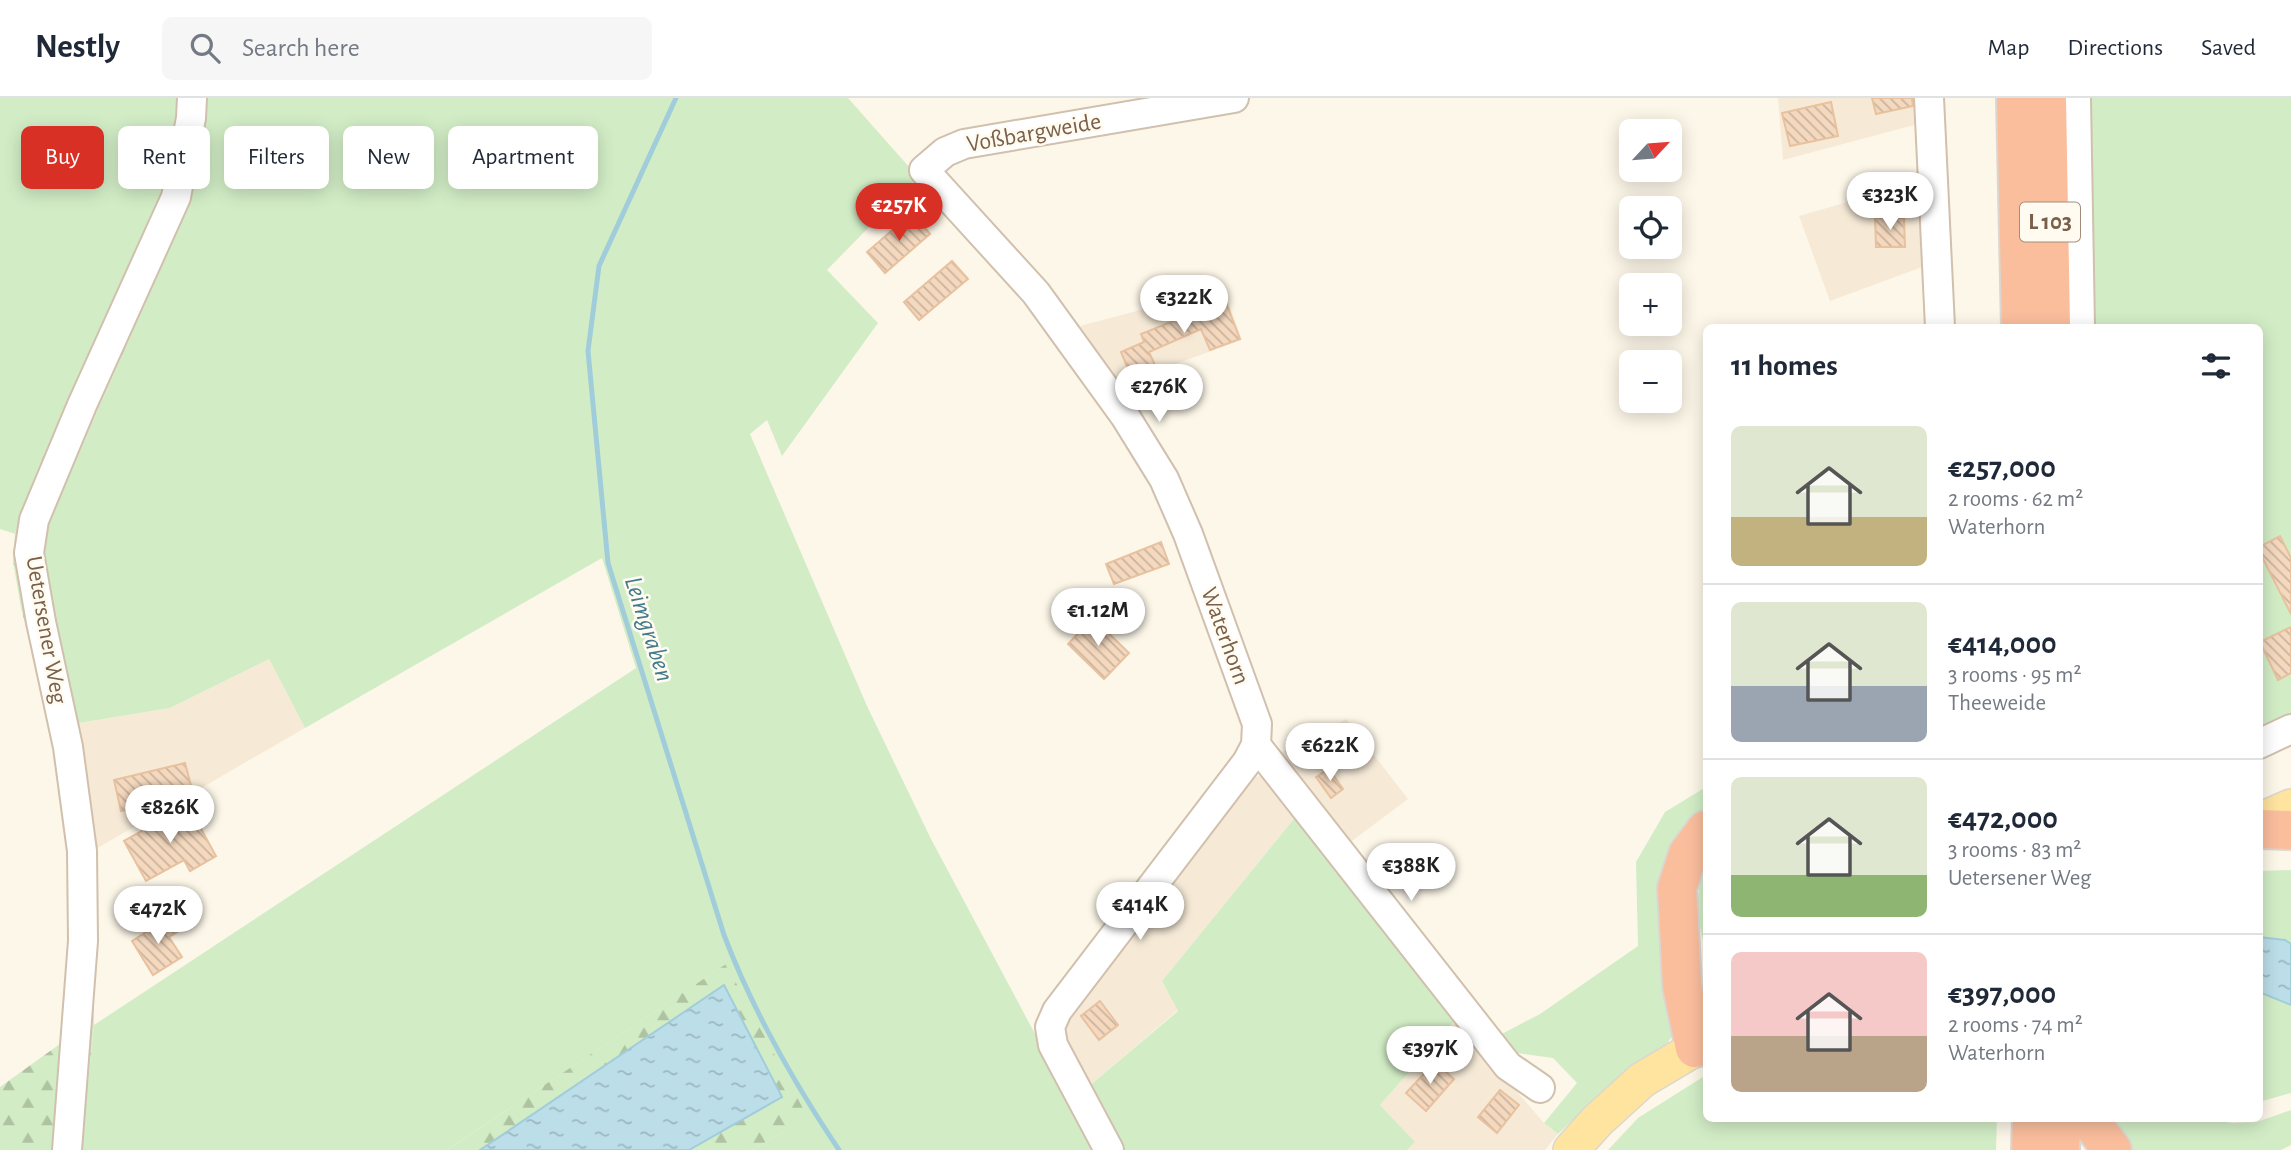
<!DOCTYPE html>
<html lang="en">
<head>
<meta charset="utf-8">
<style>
	body { margin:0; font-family:"Alegreya Sans",sans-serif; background:#f6f6f7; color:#1f2937; height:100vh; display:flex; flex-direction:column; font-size:26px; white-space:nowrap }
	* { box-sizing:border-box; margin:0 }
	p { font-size:23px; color:#747a83 }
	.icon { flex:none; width:38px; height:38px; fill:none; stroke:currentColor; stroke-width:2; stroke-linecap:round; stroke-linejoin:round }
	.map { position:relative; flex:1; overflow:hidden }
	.drawer { position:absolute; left:1703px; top:226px; width:560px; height:798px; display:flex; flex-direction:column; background:#fff; border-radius:10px; box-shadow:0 4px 18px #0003 }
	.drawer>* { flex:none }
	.guide { position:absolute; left:21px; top:28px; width:665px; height:63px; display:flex; gap:14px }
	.needle { width:46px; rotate:64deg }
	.buttons { position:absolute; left:1619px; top:21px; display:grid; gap:14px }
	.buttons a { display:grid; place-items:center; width:63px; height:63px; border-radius:10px; background:#fff; box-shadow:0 4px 18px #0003; font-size:35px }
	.price { position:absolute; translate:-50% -60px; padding:0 16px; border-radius:24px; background:#fff; color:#222; font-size:23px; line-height:46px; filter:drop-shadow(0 2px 4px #0008) }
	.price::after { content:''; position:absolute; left:50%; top:42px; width:21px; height:16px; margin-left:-10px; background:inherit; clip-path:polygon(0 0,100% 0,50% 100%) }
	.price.active { background:#d93025; color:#fff }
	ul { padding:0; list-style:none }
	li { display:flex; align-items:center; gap:21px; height:175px; padding:0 28px }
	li+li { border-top:2px solid #e0e1e3 }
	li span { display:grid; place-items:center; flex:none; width:196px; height:140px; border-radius:10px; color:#555 }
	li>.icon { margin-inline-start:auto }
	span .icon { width:84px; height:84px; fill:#fffc; stroke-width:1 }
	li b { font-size:30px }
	h2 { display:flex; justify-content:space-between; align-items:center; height:84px; padding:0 28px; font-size:30px }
	.tag { padding:0 24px; border-radius:10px; background:#fff; box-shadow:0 4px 18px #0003; font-size:24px; line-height:63px }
	.tag.active { background:#d93025; color:#fff }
	header { display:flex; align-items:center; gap:42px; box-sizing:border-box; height:98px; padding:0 35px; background:#fff; border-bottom:2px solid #e0e1e3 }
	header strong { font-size:33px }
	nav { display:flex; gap:38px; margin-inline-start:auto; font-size:24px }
	.search { width:490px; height:63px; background:#f6f6f7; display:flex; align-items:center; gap:18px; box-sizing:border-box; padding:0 24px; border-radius:10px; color:#747a83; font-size:26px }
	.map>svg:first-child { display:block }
	.residential { fill:#f6ead7 }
	.green { fill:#d2edc6 }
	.forest { fill:url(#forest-firs) }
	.water { fill:url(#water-ripples); stroke:#a1cddb; stroke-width:2 }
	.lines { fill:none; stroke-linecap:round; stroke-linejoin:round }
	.stream { stroke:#a1cddb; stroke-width:5 }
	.building { fill:url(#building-back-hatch); stroke:#e8c19e; stroke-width:2 }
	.minor-casing { stroke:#d1c0ad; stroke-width:32 }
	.major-casing { stroke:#dcd6d0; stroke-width:38 }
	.highway-casing { stroke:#dcd6d0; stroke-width:42 }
	.minor { stroke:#fff; stroke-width:28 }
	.major { stroke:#fee49f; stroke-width:35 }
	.highway { stroke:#fabe9d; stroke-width:38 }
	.labels { text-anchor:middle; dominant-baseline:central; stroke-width:5; stroke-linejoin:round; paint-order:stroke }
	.shield { fill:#fffbf0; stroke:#a28e7c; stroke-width:2 }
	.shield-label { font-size:23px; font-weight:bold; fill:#7a604a }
	.street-label { font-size:24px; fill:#7a604a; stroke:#fffbf0 }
	.water-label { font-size:26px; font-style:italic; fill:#427a8e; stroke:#fffbf0 }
</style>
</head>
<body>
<header>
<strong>Nestly</strong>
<div class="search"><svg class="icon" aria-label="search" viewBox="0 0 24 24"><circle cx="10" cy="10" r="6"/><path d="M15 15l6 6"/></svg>Search here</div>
<nav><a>Map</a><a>Directions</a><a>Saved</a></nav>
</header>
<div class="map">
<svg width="2291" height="1052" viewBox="0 0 2291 1052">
	<defs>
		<pattern id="forest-firs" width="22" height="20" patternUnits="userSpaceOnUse" patternTransform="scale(1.75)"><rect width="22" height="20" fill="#d2edc6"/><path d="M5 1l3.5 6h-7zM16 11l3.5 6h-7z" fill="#afc3a3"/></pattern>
		<pattern id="water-ripples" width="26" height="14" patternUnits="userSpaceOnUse" patternTransform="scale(1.75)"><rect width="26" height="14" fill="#bbdee9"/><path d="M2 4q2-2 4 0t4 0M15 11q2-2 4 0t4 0" fill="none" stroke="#9db7bf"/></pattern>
		<pattern id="building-back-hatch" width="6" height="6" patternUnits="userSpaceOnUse" patternTransform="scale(1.75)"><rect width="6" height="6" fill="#f4d9bf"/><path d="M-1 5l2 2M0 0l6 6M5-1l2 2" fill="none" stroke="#cbb39d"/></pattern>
	</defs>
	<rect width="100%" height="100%" fill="#fdf7e9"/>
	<path class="residential" d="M1778,0H1917L1918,26L1783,62Z
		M1917,84L1925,168L1830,203L1799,118Z
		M1223,190L1242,242L1120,286L1080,228Z
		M269,561L305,630L94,752L73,626L170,610Z
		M1346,621L1408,701L1348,746L1280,655Z
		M1266,677L1297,717L1162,883L1178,912L1088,989L1062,938V930L1249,680Z
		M1455,922L1544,1025L1558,1036L1545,1052H1407L1414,1044L1380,1007Z"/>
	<path class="green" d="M0,0H178L171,70L156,114L38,369L15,436L0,431Z
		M204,0H848L918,79L827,172L878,225L782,358L767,322L750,336L867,608L931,741L1097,1052H752L807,1020L725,867L447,1052H81L94,927L636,570L602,460L305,630L269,561L170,610L73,626L44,481L42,438L182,122L195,78Z
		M2065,0H2291V618L2259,632V229H2069Z
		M1706,689V719L1675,933L1667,946L1600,996L1558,1036L1544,1025L1577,985L1553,960L1510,954L1496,939L1540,916L1638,848L1636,764L1665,714Z
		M1297,717L1455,922L1380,1007L1415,1044L1407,1052H1121L1088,989L1178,913L1162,883Z
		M1706,768V849L1704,846C1697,821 1694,793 1706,768Z
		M2291,772V846L2285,842L2259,839V773Z
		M2259,894L2291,907V995L2259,1004Z
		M1706,977V1020H1997L1996,1052H1608L1638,1020Z
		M2291,1012V1047L2281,1052H2126L2100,1020H2204L2232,1025L2257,1024Z"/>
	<path class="forest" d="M178,0H204L195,78L182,122L42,438L44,481L94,752V927L81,1052H0V989L64,943L70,755L56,648L21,510L13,463L15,436L38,369L156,114L171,70Z
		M726,866L808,1020L752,1052H689L781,999L723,887L480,1052H447Z"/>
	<path class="water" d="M2259,839L2285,842L2291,846V907L2259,894Z
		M724,887L782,999L689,1052H480Z"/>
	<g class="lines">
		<path class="stream" d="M676,0L599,168L588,253L608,465L724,837C753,913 794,985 839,1052"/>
	</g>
	<path class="building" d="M1872,0H1912L1913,8L1876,16Z
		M1831,4L1838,38L1790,48L1782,15Z
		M912,115L930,136L885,175L867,154Z
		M1875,120H1904L1905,149H1876Z
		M952,163L968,181L919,222L904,204Z
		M1225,202L1240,241L1210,252L1201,231L1149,254L1155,267L1131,278L1121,254L1144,244L1141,236Z
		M2280,438L2291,460V516L2259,453V449Z
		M1161,444L1169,466L1114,486L1106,466Z
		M1093,520L1129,555L1104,581L1068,546Z
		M2291,529V575L2278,582L2260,544Z
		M185,665L193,695L180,702L121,713L114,682Z
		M1329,671L1343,691L1331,700L1316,679Z
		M188,707L216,758L190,773L184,762L146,783L124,743Z
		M170,819L179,833L169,839L182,859L153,877L132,843Z
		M1100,903L1118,927L1099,942L1081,918Z
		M1435,964L1454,981L1426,1013L1406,995Z
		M1500,992L1519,1007L1497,1035L1478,1019Z"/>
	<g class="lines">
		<g class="minor-casing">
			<path id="minor" d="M1234,0L964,46L945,54L924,72L1036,195L1125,318L1164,381L1188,436L1257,626L1256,647L1508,968L1540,990
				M1929,0L1940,229
				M2076,0L2080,229
				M2259,646L2291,631
				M67,1052L83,843L82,753L68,649L41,524L29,455L34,422L82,307L176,99L191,20L192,0
				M1109,1052L1053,947L1050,929L1057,913L1247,664L1256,647"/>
		</g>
		<g class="major-casing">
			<path id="major" d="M2259,723L2291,709
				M1571,1052L1597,1023L1642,982L1706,944"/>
		</g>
		<g class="highway-casing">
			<path id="highway" d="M2016,0L2021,229
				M2047,0L2051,229
				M2259,731L2291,732
				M1695,950L1682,888L1677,790L1688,756L1706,732
				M2088,1020L2112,1052
				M2031,1052L2032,1020
				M2060,1052L2061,1020"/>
		</g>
		<use href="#minor" class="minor"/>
		<use href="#major" class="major"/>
		<use href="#highway" class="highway"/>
	</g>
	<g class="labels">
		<rect class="shield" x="2020" y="104.5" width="60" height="39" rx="5"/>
		<g class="shield-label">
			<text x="2050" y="124">L 103</text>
		</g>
		<g class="street-label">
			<text transform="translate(1034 35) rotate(-10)">Voßbargweide</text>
			<text transform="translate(46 532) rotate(80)">Uetersener Weg</text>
			<text transform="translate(1225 538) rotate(70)">Waterhorn</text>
		</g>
		<g class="water-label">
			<text transform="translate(649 531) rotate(72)">Leimgraben</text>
		</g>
	</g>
</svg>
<div class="buttons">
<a><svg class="needle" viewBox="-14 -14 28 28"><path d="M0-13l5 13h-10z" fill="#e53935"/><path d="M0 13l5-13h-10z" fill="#747a83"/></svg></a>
<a><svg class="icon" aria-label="locate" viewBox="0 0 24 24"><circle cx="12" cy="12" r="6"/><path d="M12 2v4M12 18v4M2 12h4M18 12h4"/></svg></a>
<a>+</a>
<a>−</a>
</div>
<b class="price" style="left:1890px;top:134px">€323K</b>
<b class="price active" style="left:899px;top:145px">€257K</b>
<b class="price" style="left:1184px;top:237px">€322K</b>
<b class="price" style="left:1159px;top:326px">€276K</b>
<b class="price" style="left:1098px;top:550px">€1.12M</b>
<b class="price" style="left:1330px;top:685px">€622K</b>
<b class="price" style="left:170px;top:747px">€826K</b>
<b class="price" style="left:1411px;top:805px">€388K</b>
<b class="price" style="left:1140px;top:844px">€414K</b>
<b class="price" style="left:158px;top:848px">€472K</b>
<b class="price" style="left:1430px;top:988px">€397K</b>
<div class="guide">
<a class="tag active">Buy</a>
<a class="tag">Rent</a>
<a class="tag">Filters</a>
<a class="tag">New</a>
<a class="tag">Apartment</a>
</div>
<section class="drawer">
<h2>11 homes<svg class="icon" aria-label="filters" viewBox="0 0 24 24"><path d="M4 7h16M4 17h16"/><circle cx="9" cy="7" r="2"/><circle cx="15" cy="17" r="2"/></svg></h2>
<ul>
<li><span style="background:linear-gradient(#dfe7d0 65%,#c2b280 0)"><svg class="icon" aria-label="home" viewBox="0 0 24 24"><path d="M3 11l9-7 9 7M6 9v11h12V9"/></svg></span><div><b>€257,000</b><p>2 rooms · 62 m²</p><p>Waterhorn</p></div></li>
<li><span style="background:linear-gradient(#dfe7d0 60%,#9aa5b1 0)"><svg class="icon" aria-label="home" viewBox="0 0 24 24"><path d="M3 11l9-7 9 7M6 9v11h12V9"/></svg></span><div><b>€414,000</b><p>3 rooms · 95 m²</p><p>Theeweide</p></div></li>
<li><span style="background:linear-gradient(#dfe7d0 70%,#8fb573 0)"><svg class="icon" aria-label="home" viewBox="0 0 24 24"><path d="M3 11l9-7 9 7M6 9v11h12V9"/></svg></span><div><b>€472,000</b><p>3 rooms · 83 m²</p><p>Uetersener Weg</p></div></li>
<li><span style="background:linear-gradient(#f6c9c9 60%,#b9a48a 0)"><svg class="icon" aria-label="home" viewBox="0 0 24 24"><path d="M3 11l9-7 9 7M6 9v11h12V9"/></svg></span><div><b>€397,000</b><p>2 rooms · 74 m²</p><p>Waterhorn</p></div></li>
</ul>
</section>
</div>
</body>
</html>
